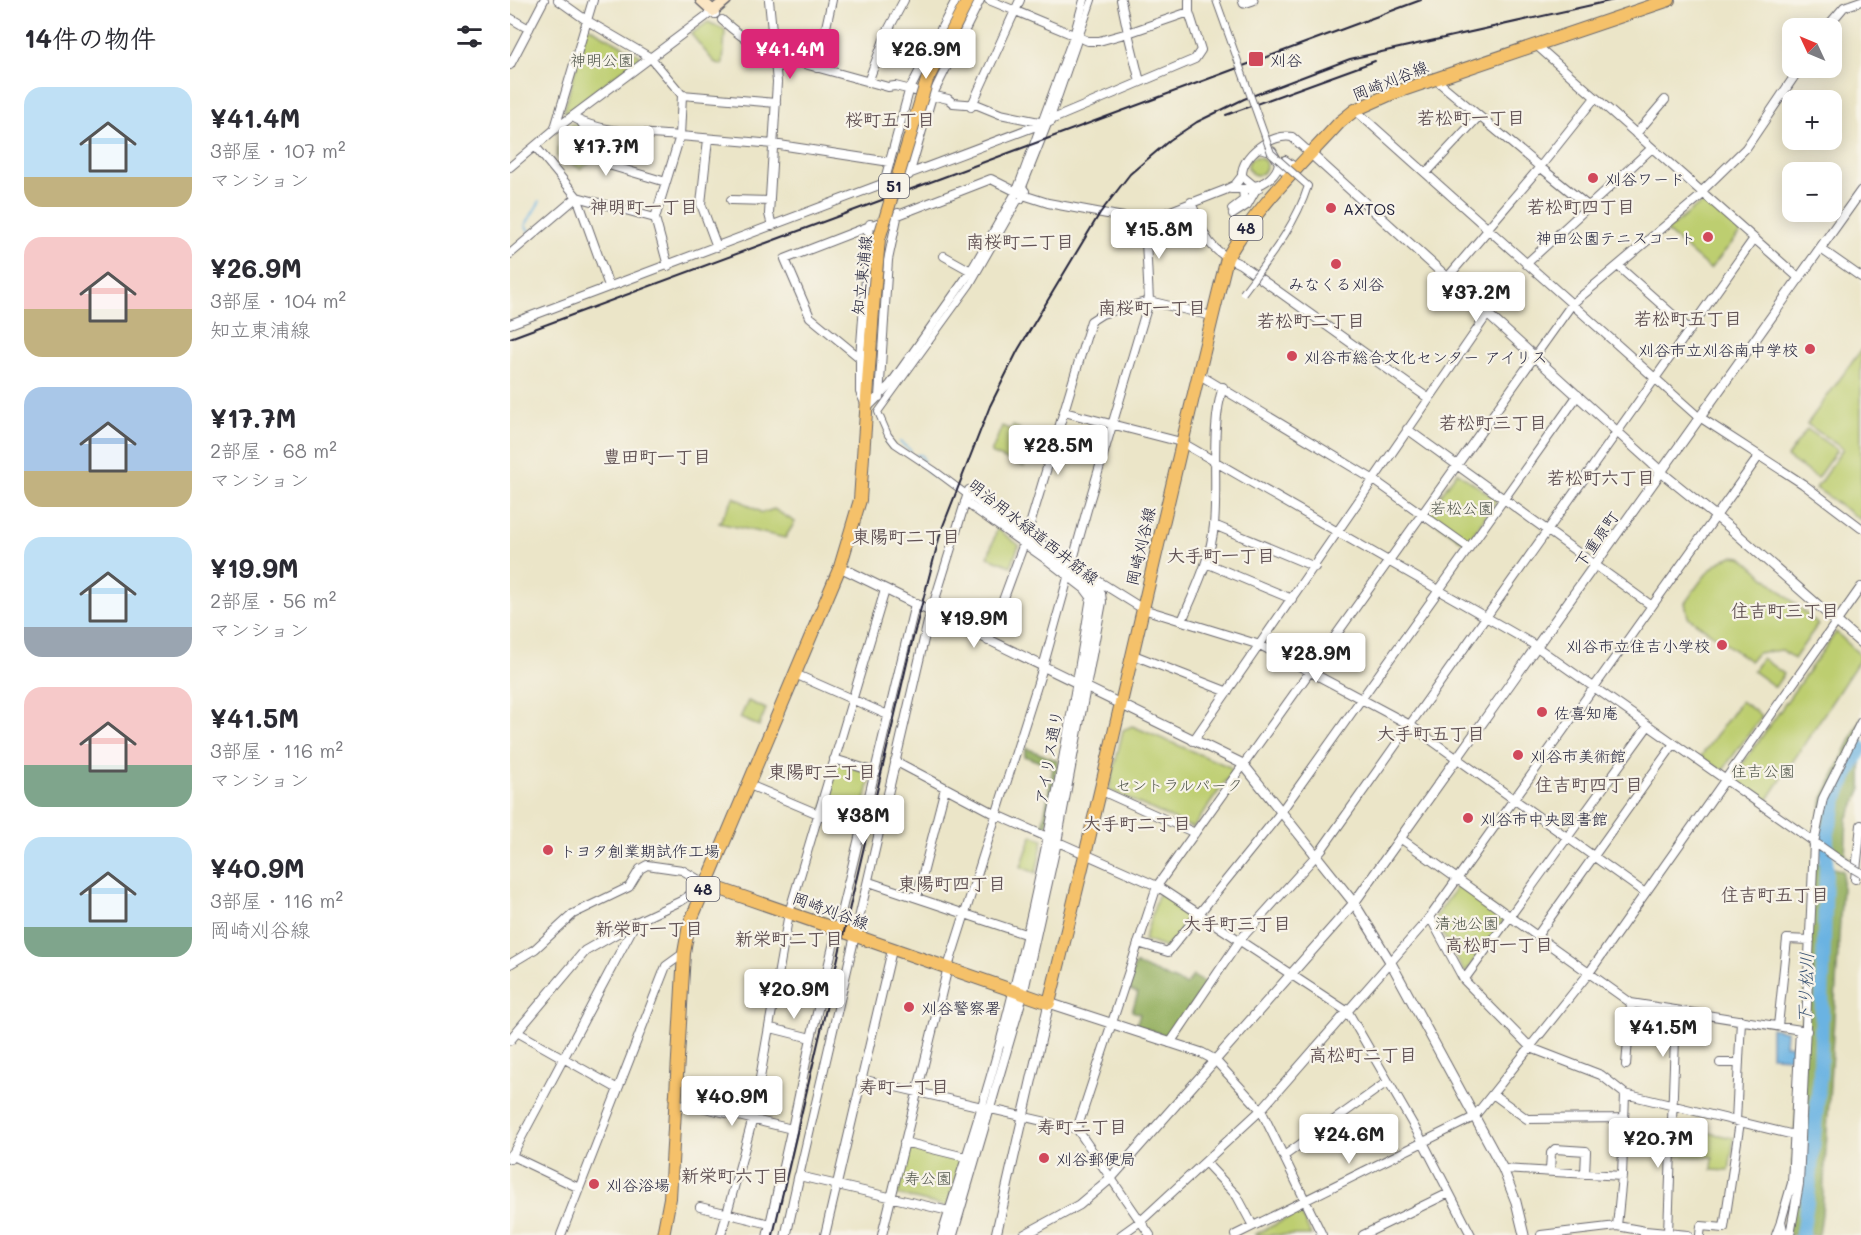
<!DOCTYPE html>
<html lang="ja">
<head>
<meta charset="utf-8">
<style>
	body { margin:0; font-family:Mali,"Klee One",sans-serif; background:#f7f7f7; color:#2b2b33; height:100vh; display:flex; flex-direction:column; font-size:22px; white-space:nowrap }
	* { box-sizing:border-box; margin:0 }
	p { font-size:20px; color:#7c7c81 }
	.icon { flex:none; width:33px; height:33px; fill:none; stroke:currentColor; stroke-width:2; stroke-linecap:round; stroke-linejoin:round }
	.map { position:relative; flex:1; overflow:hidden }
	.side { display:flex; flex-direction:column; background:#fff; width:510px }
	.side>* { flex:none }
	.needle { width:39px; rotate:314deg }
	.tools { position:absolute; left:1272px; top:18px; display:grid; gap:12px }
	.tools a { display:grid; place-items:center; width:60px; height:60px; border-radius:12px; background:#fff; box-shadow:0 3px 15px #0003; font-size:30px }
	.price { position:absolute; translate:-50% -51px; padding:0 14px; border-radius:6px; background:#fff; color:#222; font-size:20px; line-height:39px; filter:drop-shadow(0 2px 3px #0008) }
	.price::after { content:''; position:absolute; left:50%; top:36px; width:18px; height:14px; margin-left:-9px; background:inherit; clip-path:polygon(0 0,100% 0,50% 100%) }
	.price.active { background:#db2777; color:#fff }
	ul { padding:0; list-style:none }
	li { display:flex; align-items:center; gap:18px; height:150px; padding:0 24px }
	li span { display:grid; place-items:center; flex:none; width:168px; height:120px; border-radius:18px; color:#555 }
	li>.icon { margin-inline-start:auto }
	span .icon { width:72px; height:72px; fill:#fffc; stroke-width:1 }
	li b { font-size:26px }
	h2 { display:flex; justify-content:space-between; align-items:center; height:72px; padding:0 24px; font-size:26px }
	main { display:flex; flex:1; min-height:0 }
	.map>svg:first-child { display:block }
	.green { fill:#bdce70; stroke:#707856; stroke-width:1.5 }
	.forest { fill:#96b162; stroke:#5c6a4e; stroke-width:1.5 }
	.water { fill:#6bb3e2; stroke:#466a8e; stroke-width:1.5 }
	.lines { fill:none; stroke-linecap:round; stroke-linejoin:round }
	.stream { stroke:#6bb3e2; stroke-width:2 }
	.river { stroke:#6bb3e2; stroke-width:14 }
	.pedestrian-casing { stroke:#68666c; stroke-width:8 }
	.minor-casing { stroke:#68666c; stroke-width:10 }
	.tertiary-casing { stroke:#68666c; stroke-width:11 }
	.secondary-casing { stroke:#68666c; stroke-width:13 }
	.primary-casing { stroke:#68666c; stroke-width:14 }
	.pedestrian { stroke:#fff; stroke-width:6 }
	.minor { stroke:#fff; stroke-width:8 }
	.tertiary { stroke:#fff; stroke-width:9 }
	.secondary { stroke:#fbe6c4; stroke-width:10 }
	.primary { stroke:#f5c16b; stroke-width:12 }
	.rail { stroke:#22223b; stroke-width:2 }
	.pedestrian-bridge-casing { stroke:#68666c; stroke-width:8; stroke-linecap:butt }
	.minor-bridge-casing { stroke:#68666c; stroke-width:10; stroke-linecap:butt }
	.primary-bridge-casing { stroke:#68666c; stroke-width:14; stroke-linecap:butt }
	.pedestrian-bridge { stroke:#fff; stroke-width:6 }
	.minor-bridge { stroke:#fff; stroke-width:8 }
	.primary-bridge { stroke:#f5c16b; stroke-width:12 }
	.poi-dot { fill:#d1495b; stroke:#f7f3e8; stroke-width:2 }
	.labels { text-anchor:middle; dominant-baseline:central; stroke-width:4.5; stroke-linejoin:round; paint-order:stroke }
	.shield { fill:#f7f3e8; stroke:#62616f; stroke-width:1.5 }
	.shield-label { font-size:15px; font-weight:bold; fill:#22223b }
	.park-label { font-size:16px; fill:#50564b; stroke:#f7f3e8 }
	.poi-label { font-size:16px; fill:#22223b; stroke:#f7f3e8; text-anchor:start }
	.street-label { font-size:16px; fill:#22223b; stroke:#f7f3e8 }
	.neighbourhood-label { font-size:18px; font-weight:bold; fill:#635456; stroke:#f7f3e8 }
	.water-label { font-size:18px; font-style:italic; fill:#3c5575; stroke:#f7f3e8 }
</style>
</head>
<body>
<main>
<section class="side">
<h2>14件の物件<svg class="icon" aria-label="filters" viewBox="0 0 24 24"><path d="M4 7h16M4 17h16"/><circle cx="9" cy="7" r="2"/><circle cx="15" cy="17" r="2"/></svg></h2>
<ul>
<li><span style="background:linear-gradient(#bfe0f5 75%,#c2b280 0)"><svg class="icon" aria-label="home" viewBox="0 0 24 24"><path d="M3 11l9-7 9 7M6 9v11h12V9"/></svg></span><div><b>¥41.4M</b><p>3部屋 · 107 m²</p><p>マンション</p></div></li>
<li><span style="background:linear-gradient(#f6c9c9 60%,#c2b280 0)"><svg class="icon" aria-label="home" viewBox="0 0 24 24"><path d="M3 11l9-7 9 7M6 9v11h12V9"/></svg></span><div><b>¥26.9M</b><p>3部屋 · 104 m²</p><p>知立東浦線</p></div></li>
<li><span style="background:linear-gradient(#a9c7e8 70%,#c2b280 0)"><svg class="icon" aria-label="home" viewBox="0 0 24 24"><path d="M3 11l9-7 9 7M6 9v11h12V9"/></svg></span><div><b>¥17.7M</b><p>2部屋 · 68 m²</p><p>マンション</p></div></li>
<li><span style="background:linear-gradient(#bfe0f5 75%,#9aa5b1 0)"><svg class="icon" aria-label="home" viewBox="0 0 24 24"><path d="M3 11l9-7 9 7M6 9v11h12V9"/></svg></span><div><b>¥19.9M</b><p>2部屋 · 56 m²</p><p>マンション</p></div></li>
<li><span style="background:linear-gradient(#f6c9c9 65%,#7fa58c 0)"><svg class="icon" aria-label="home" viewBox="0 0 24 24"><path d="M3 11l9-7 9 7M6 9v11h12V9"/></svg></span><div><b>¥41.5M</b><p>3部屋 · 116 m²</p><p>マンション</p></div></li>
<li><span style="background:linear-gradient(#bfe0f5 75%,#7fa58c 0)"><svg class="icon" aria-label="home" viewBox="0 0 24 24"><path d="M3 11l9-7 9 7M6 9v11h12V9"/></svg></span><div><b>¥40.9M</b><p>3部屋 · 116 m²</p><p>岡崎刈谷線</p></div></li>
</ul>
</section>
<div class="map">
<svg width="1351" height="1235" viewBox="0 0 1351 1235">
	<rect width="100%" height="100%" fill="#f7f3e8"/>
	<filter id="ink" filterUnits="userSpaceOnUse"><feTurbulence type="fractalNoise" baseFrequency=".0167" numOctaves="2"/><feDisplacementMap in="SourceGraphic" scale="12" xChannelSelector="R" yChannelSelector="G"/><feConvolveMatrix kernelMatrix="1 2 1 2 8 2 1 2 1" color-interpolation-filters="sRGB"/></filter>
	<filter id="wash" filterUnits="userSpaceOnUse"><feTurbulence type="fractalNoise" baseFrequency=".008" numOctaves="4" result="noise"/><feDisplacementMap in="SourceGraphic" scale="24" xChannelSelector="R" yChannelSelector="G"/><feGaussianBlur stdDeviation="1.35" result="paint"/><feColorMatrix in="noise" values="0 0 0 0 0 0 0 0 0 0 0 0 0 0 0 0 0 1.4 0 .05"/><feComposite in="paint" operator="in"/></filter>
	<g filter="url(#wash)">
		<rect width="100%" height="100%" fill="#ebe5c8"/>
		<path class="green" d="M198,22L215,30L213,65L204,62L181,34Z
			M77,26L131,56L56,113L54,111Z
			M62,124L68,125L84,146L79,164L70,169L47,156L51,132Z
			M738 166a9 9 0 1 1 18 0a9 9 0 1 1-18 0Z
			M1195,200L1231,232L1200,269L1156,231Z
			M1351,350V520L1306,488L1333,449L1297,424Z
			M492,426L501,430L503,426L510,429L508,433L532,443L525,458L518,455L514,467L481,453Z
			M1297,429L1327,450L1307,478L1277,457Z
			M947,472L987,500L956,544L916,515Z
			M224,497L252,513L264,509L285,522L275,538L209,523Z
			M487,529L509,545L501,566L478,557Z
			M1222,556L1232,557L1308,624L1284,659L1272,650L1247,653L1240,661L1178,617L1175,603C1189,584 1199,564 1222,556Z
			M1326,632L1351,656L1350,659L1255,804L1221,780Z
			M1252,658L1274,674L1265,687L1243,671Z
			M238,701L256,709L249,726L230,718Z
			M1231,701L1252,716L1212,771L1191,756Z
			M622,726L720,767L722,772L683,828L599,790L613,730Z
			M326,763L362,773L348,828L312,813Z
			M522,835L533,840L526,873L511,867Z
			M949,884L996,917L955,973L924,919Z
			M649,892L684,915L656,948L634,940Z
			M1166,1126L1224,1138L1219,1171L1202,1170L1203,1157L1165,1156Z
			M397,1146L451,1159L437,1207L385,1194Z
			M790,1212L801,1235H744Z"/>
		<path class="forest" d="M1351,718V790L1337,819L1335,856L1342,860L1304,843L1313,798Z
			M516,748L548,761L536,830L532,828L543,767L514,756Z
			M1303,861L1333,871L1312,1214L1309,1235H1278Z
			M625,964L676,985L683,976L696,984L659,1037L626,1025L630,1014L622,1011L628,993L617,989Z"/>
		<path class="water" d="M1261,1028L1276,1031L1275,1045L1284,1046V1057L1261,1056Z"/>
		<g class="lines">
			<path class="stream" d="M21,233L15,226L30,201
				M390,442L401,451
				M406,455H411L414,461
				M416,470L426,478"/>
			<path class="river" d="M1292,1235L1299,1189L1310,1074L1317,836L1329,792L1351,748"/>
		</g>
	</g>
	<g filter="url(#ink)">
		<g class="lines">
			<g class="pedestrian-casing">
				<path id="pedestrian" d="M775,159L782,164L774,172L771,169Z
					M495,1044L543,840L587,600L586,594L577,584L424,470L385,444L378,435L368,412L460,285L508,201L511,200L516,191L513,187L538,124L542,122L543,112L582,0
					M438,1235L475,1114"/>
			</g>
			<g class="minor-casing">
				<path id="minor" d="M48,0L76,20L141,58L172,95L170,136L263,144L380,162
					M259,0L267,82L259,214L262,226
					M479,0L578,41H589L618,33L611,0
					M0,18L19,29
					M212,20C232,38 264,61 291,63L378,87L385,86L438,99L443,103L468,105L490,114L534,123
					M1316,28L1334,7L1351,1
					M1025,44L1290,279
					M0,65L34,0
					M307,68L322,0
					M925,79L1030,167L977,229
					M358,82L377,32L394,0
					M630,82L618,33L679,12
					M172,95L266,103
					M461,107L510,0
					M845,110L1185,414L1293,484L1351,528
					M62,117C92,134 136,133 170,136L145,218L67,197
					M535,117L543,119L685,59L691,50L679,12V0
					M71,122L102,166L156,182
					M45,128L83,0
					M1126,134L1155,100
					M198,139L191,204L207,247
					M749,148L762,151L769,163C767,175 755,184 744,186L732,176C731,155 762,133 782,137L801,154
					M0,167L44,130L203,11L205,14
					M916,173L969,116
					M399,175L422,96L470,0
					M374,183L399,91L446,0
					M721,189H748
					M1191,192L1236,148L1290,68
					M67,197L99,286
					M221,200L260,201
					M681,202C694,235 696,249 730,264L918,398
					M1078,206L1030,167L1084,99
					M722,209L734,200L733,189
					M723,214L737,205L746,189
					M145,218L158,266
					M635,221L639,301L702,316
					M360,224L350,358V392L357,408L380,385L461,271L507,191L564,36L574,0
					M1311,249L1351,277
					M0,254L67,197L25,146
					M434,256L461,271
					M1016,264L1142,148
					M1108,266L1180,330
					M937,278L978,230
					M0,324L534,123
					M350,358L300,317L275,259L481,179L513,195L538,203L635,221L715,190L725,185L732,176
					M688,374L864,480L958,547
					M369,397L378,260L388,213
					M554,412L671,442L1021,643L1334,863
					M897,429L1142,606
					M704,525L805,567
					M696,563L782,599
					M585,579L633,609L750,645L900,725L1135,893
					M672,621C685,590 701,559 704,525C708,483 700,426 713,387
					M621,654L718,692
					M285,674L380,716
					M683,741L977,315
					M324,759L366,772
					M385,761L485,814L647,886L838,1012L913,1142L961,1235
					M237,784L351,832
					M592,791L685,833
					M890,838L1121,1003L1297,1031
					M1345,879L1351,825
					M359,882L515,934
					M407,897L435,788
					M920,917L954,980L1021,1048L1091,1075L1115,1094L1284,1135
					M1027,936L1163,745
					M628,943L658,952L768,816L1068,395
					M0,964L25,949L63,914L119,887L130,869L137,865L172,870L196,884L171,901L126,922L0,1159
					M954,980L1138,726
					M1268,1026L1277,939L1300,940
					M261,1028L301,1038
					M7,1032L108,1089
					M660,1043L730,940L812,849L1243,240
					M705,1060L751,1110L812,1235
					M1210,1063H1229
					M1116,1065L1121,1003
					M351,1079L567,1129L647,886L1062,304L1193,194
					M984,1095L1017,1119L1114,1118
					M165,1104L187,1106L282,1129L301,1038L405,604
					M1226,1121L1231,1020
					M567,1129L640,1235
					M394,1142L455,1157
					M0,1155L69,1188
					M774,1156L877,1082
					M695,1162L727,1196L743,1226
					M993,1169L1112,1176
					M1040,1171L1041,1153L1045,1149L1076,1151L1075,1174
					M190,1207L260,1224
					M439,1211L289,1176L418,622L459,490L587,585L591,593L592,602L547,842L513,995L443,1235
					M1107,1226L1112,1176L1115,1094
					M1158,1233L1166,1010
					M1134,1234L1135,1231L1178,1235
					M51,1235L156,966L174,953
					M211,1235L243,1118L279,913L375,590
					M315,1235L382,950
					M372,1235L438,967L533,667L578,506L639,301L592,314L581,321L516,538L478,641
					M432,1235C451,1171 473,1108 490,1043C529,897 557,747 581,597L575,589L540,562L455,502
					M611,1235L632,1220L751,1110L920,917L1249,456
					M725,1235L964,1117L1079,973L1351,587
					M853,1235L937,1194
					M1031,1235L1107,1226L1135,1231
					M1190,1235L1191,1226L1214,1228L1230,1122
					M1266,1235L1271,1222
					M1274,1235L1271,1221L1282,1183L1290,1030
					M1280,1235L1289,1184L1304,843L1313,798L1351,722"/>
			</g>
			<g class="tertiary-casing">
				<path id="tertiary" d="M733,0L734,3L743,0
					M801,154L1157,477L1219,527L1351,643
					M330,567L733,764L844,903L881,963L993,1169L1006,1202L1014,1235
					M0,1040L75,951L126,922
					M258,1235L282,1129
					M276,1235L289,1176
					M486,1235L539,1003L692,1053L705,1060
					M514,1235L569,1205L601,1178L844,903L1351,191"/>
			</g>
			<g class="secondary-casing">
				<path id="secondary" d="M191,0L203,11L216,0"/>
			</g>
			<g class="primary-casing">
				<path id="primary" d="M417,80L458,0
					M196,884L539,1003C601,755 655,506 717,258C746,207 791,165 830,122L845,110L881,94L1159,0
					M153,1235L160,1198L174,953L179,925L330,567L350,500L364,296"/>
			</g>
			<use href="#pedestrian" class="pedestrian"/>
			<use href="#minor" class="minor"/>
			<use href="#tertiary" class="tertiary"/>
			<use href="#secondary" class="secondary"/>
			<use href="#primary" class="primary"/>
			<path class="rail" d="M716,115L865,61
				M0,338L911,0
				M263,1235L401,646L431,531L480,406L508,350L590,213L620,174L660,140L687,122L734,99L840,59L1104,0"/>
			<g class="pedestrian-bridge-casing">
				<path id="pedestrian-bridge" d="M706,0L761,153L798,186C785,227 758,259 733,293"/>
			</g>
			<g class="minor-bridge-casing">
				<path id="minor-bridge" d="M1334,863L1351,873"/>
			</g>
			<g class="primary-bridge-casing">
				<path id="primary-bridge" d="M364,296L369,239L417,80"/>
			</g>
			<use href="#pedestrian-bridge" class="pedestrian-bridge"/>
			<use href="#minor-bridge" class="minor-bridge"/>
			<use href="#primary-bridge" class="primary-bridge"/>
		</g>
	</g>
	<g class="poi-dot">
		<rect x="738" y="51" width="16" height="16" rx="3"/>
		<circle cx="1083" cy="178" r="6"/>
		<circle cx="821" cy="208" r="6"/>
		<circle cx="1198" cy="237" r="6"/>
		<circle cx="826" cy="264" r="6"/>
		<circle cx="1300" cy="349" r="6"/>
		<circle cx="782" cy="356" r="6"/>
		<circle cx="1212" cy="645" r="6"/>
		<circle cx="1032" cy="712" r="6"/>
		<circle cx="1008" cy="755" r="6"/>
		<circle cx="958" cy="818" r="6"/>
		<circle cx="38" cy="850" r="6"/>
		<circle cx="399" cy="1007" r="6"/>
		<circle cx="534" cy="1158" r="6"/>
		<circle cx="84" cy="1184" r="6"/>
	</g>
	<g class="labels">
		<g class="shield">
			<rect x="369" y="174" width="30" height="24" rx="4.5"/>
			<rect x="719.5" y="216" width="33" height="24" rx="4.5"/>
			<rect x="176.5" y="877" width="33" height="24" rx="4.5"/>
		</g>
		<g class="shield-label">
			<text x="384" y="186">51</text>
			<text x="736" y="228">48</text>
			<text x="193" y="889">48</text>
		</g>
		<g class="park-label">
			<text x="92" y="59">神明公園</text>
			<text x="952" y="507">若松公園</text>
			<text x="1253" y="770">住吉公園</text>
			<text x="669" y="784">セントラルパーク</text>
			<text x="957" y="922">清池公園</text>
			<text x="418" y="1177">寿公園</text>
		</g>
		<g class="poi-label">
			<text x="760" y="59">刈谷</text>
			<text x="1095" y="178">刈谷ワード</text>
			<text x="833" y="208">AXTOS</text>
			<text x="1186" y="237" text-anchor="end">神田公園テニスコート</text>
			<text x="826" y="283" text-anchor="middle">みなくる刈谷</text>
			<text x="1288" y="349" text-anchor="end">刈谷市立刈谷南中学校</text>
			<text x="794" y="356">刈谷市総合文化センター アイリス</text>
			<text x="1200" y="645" text-anchor="end">刈谷市立住吉小学校</text>
			<text x="1044" y="712">佐喜知庵</text>
			<text x="1020" y="755">刈谷市美術館</text>
			<text x="970" y="818">刈谷市中央図書館</text>
			<text x="50" y="850">トヨタ創業期試作工場</text>
			<text x="411" y="1007">刈谷警察署</text>
			<text x="546" y="1158">刈谷郵便局</text>
			<text x="96" y="1184">刈谷浴場</text>
		</g>
		<g class="street-label">
			<text transform="translate(880 80) rotate(-22)">岡崎刈谷線</text>
			<text transform="translate(351 275) rotate(-84)">知立東浦線</text>
			<text transform="translate(524 531) rotate(38)">明治用水緑道西井筋線</text>
			<text transform="translate(1086 539) rotate(-55)">下重原町</text>
			<text transform="translate(630 546) rotate(-77)">岡崎刈谷線</text>
			<text transform="translate(538 757) rotate(-80)">アイリス通り</text>
			<text transform="translate(321 910) rotate(20)">岡崎刈谷線</text>
		</g>
		<g class="neighbourhood-label">
			<text x="961" y="117">若松町一丁目</text>
			<text x="380" y="119">桜町五丁目</text>
			<text x="134" y="206">神明町一丁目</text>
			<text x="1071" y="206">若松町四丁目</text>
			<text x="510" y="241">南桜町二丁目</text>
			<text x="642" y="307">南桜町一丁目</text>
			<text x="1178" y="318">若松町五丁目</text>
			<text x="801" y="320">若松町二丁目</text>
			<text x="983" y="422">若松町三丁目</text>
			<text x="147" y="456">豊田町一丁目</text>
			<text x="1091" y="477">若松町六丁目</text>
			<text x="396" y="536">東陽町二丁目</text>
			<text x="711" y="555">大手町一丁目</text>
			<text x="1275" y="610">住吉町三丁目</text>
			<text x="921" y="733">大手町五丁目</text>
			<text x="312" y="771">東陽町三丁目</text>
			<text x="1079" y="784">住吉町四丁目</text>
			<text x="627" y="823">大手町二丁目</text>
			<text x="442" y="883">東陽町四丁目</text>
			<text x="1265" y="894">住吉町五丁目</text>
			<text x="727" y="923">大手町三丁目</text>
			<text x="139" y="928">新栄町一丁目</text>
			<text x="279" y="938">新栄町二丁目</text>
			<text x="989" y="944">高松町一丁目</text>
			<text x="853" y="1054">高松町二丁目</text>
			<text x="394" y="1086">寿町一丁目</text>
			<text x="572" y="1126">寿町二丁目</text>
			<text x="225" y="1175">新栄町六丁目</text>
		</g>
		<g class="water-label">
			<text transform="translate(1295 988) rotate(-88)">下り松川</text>
		</g>
	</g>
</svg>
<div class="tools">
<a><svg class="needle" viewBox="-14 -14 28 28"><path d="M0-13l5 13h-10z" fill="#e53935"/><path d="M0 13l5-13h-10z" fill="#7c7c81"/></svg></a>
<a>+</a>
<a>−</a>
</div>
<b class="price active" style="left:280px;top:80px">¥41.4M</b>
<b class="price" style="left:416px;top:80px">¥26.9M</b>
<b class="price" style="left:96px;top:177px">¥17.7M</b>
<b class="price" style="left:649px;top:260px">¥15.8M</b>
<b class="price" style="left:966px;top:323px">¥37.2M</b>
<b class="price" style="left:548px;top:476px">¥28.5M</b>
<b class="price" style="left:464px;top:649px">¥19.9M</b>
<b class="price" style="left:806px;top:684px">¥28.9M</b>
<b class="price" style="left:353px;top:846px">¥38M</b>
<b class="price" style="left:284px;top:1020px">¥20.9M</b>
<b class="price" style="left:1153px;top:1058px">¥41.5M</b>
<b class="price" style="left:222px;top:1127px">¥40.9M</b>
<b class="price" style="left:839px;top:1165px">¥24.6M</b>
<b class="price" style="left:1148px;top:1169px">¥20.7M</b>
</div>
</main>
</body>
</html>
